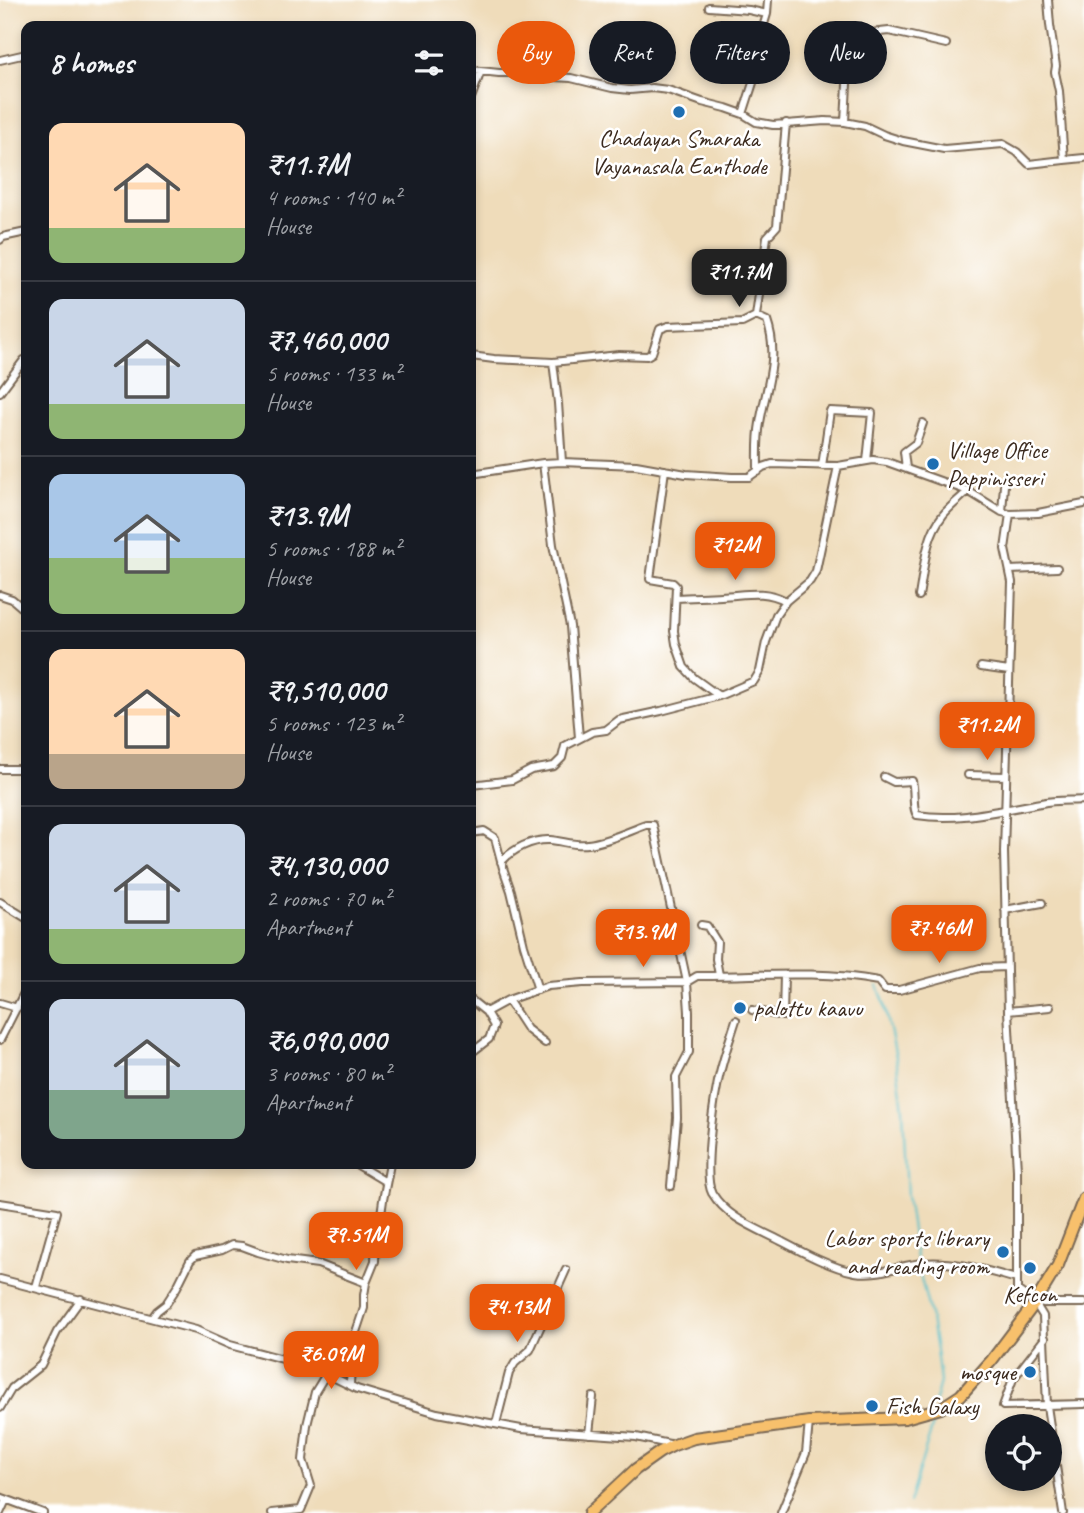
<!DOCTYPE html>
<html lang="en">
<head>
<meta charset="utf-8">
<style>
	body { margin:0; font-family:Caveat,sans-serif; background:#242831; color:#f1f3f6; height:100vh; display:flex; flex-direction:column; font-size:26px; white-space:nowrap }
	* { box-sizing:border-box; margin:0 }
	p { font-size:23px; color:#9ea1a6 }
	.icon { flex:none; width:38px; height:38px; fill:none; stroke:currentColor; stroke-width:2; stroke-linecap:round; stroke-linejoin:round }
	.map { position:relative; flex:1; overflow:hidden }
	.details { position:absolute; left:21px; top:21px; width:455px; height:1148px; display:flex; flex-direction:column; background:#171b24; border-radius:14px; box-shadow:0 4px 10px #0003 }
	.details>* { flex:none }
	.guide { position:absolute; left:497px; top:21px; width:481px; height:63px; display:flex; gap:14px }
	.tools { position:absolute; left:985px; top:1414px; display:grid; gap:14px }
	.tools a { display:grid; place-items:center; width:77px; height:77px; border-radius:50%; background:#171b24; box-shadow:0 4px 10px #0003; font-size:35px }
	.price { position:absolute; translate:-50% -60px; padding:0 16px; border-radius:14px; background:#ea580c; color:#fff; font-size:23px; line-height:46px; filter:drop-shadow(0 2px 4px #0008) }
	.price::after { content:''; position:absolute; left:50%; top:42px; width:21px; height:16px; margin-left:-10px; background:inherit; clip-path:polygon(0 0,100% 0,50% 100%) }
	.price.on { background:#222; color:#fff }
	ul { padding:0; list-style:none }
	li { display:flex; align-items:center; gap:21px; height:175px; padding:0 28px }
	li+li { border-top:2px solid #363941 }
	li span { display:grid; place-items:center; flex:none; width:196px; height:140px; border-radius:14px; color:#555 }
	li>.icon { margin-inline-start:auto }
	span .icon { width:84px; height:84px; fill:#fffc; stroke-width:1 }
	li b { font-size:30px }
	h2 { display:flex; justify-content:space-between; align-items:center; height:84px; padding:0 28px; font-size:30px }
	.pill { padding:0 24px; border-radius:32px; background:#171b24; box-shadow:0 4px 10px #0003; font-size:24px; line-height:63px }
	.pill.on { background:#ea580c; color:#fff }
	.map>svg:first-child { display:block }
	.lines { fill:none; stroke-linecap:round; stroke-linejoin:round }
	.stream { stroke:#53c0cb; stroke-width:2 }
	.street-casing { stroke:#7a6855; stroke-width:10 }
	.highway-casing { stroke:#7a6855; stroke-width:14 }
	.street { stroke:#fff; stroke-width:6 }
	.highway { stroke:#f7c06c; stroke-width:10 }
	.poi-dot { fill:#1f6fb2; stroke:#fff; stroke-width:2.5 }
	.labels { text-anchor:middle; dominant-baseline:central; stroke-width:5; stroke-linejoin:round; paint-order:stroke }
	.poi-label { font-size:24px; fill:#3b2a1e; stroke:#fff; text-anchor:start }
</style>
</head>
<body>
<div class="map">
<svg width="1084" height="1513" viewBox="0 0 1084 1513">
	<rect width="100%" height="100%" fill="#fff"/>
	<filter id="ink" filterUnits="userSpaceOnUse"><feTurbulence type="fractalNoise" baseFrequency=".0143" numOctaves="2"/><feDisplacementMap in="SourceGraphic" scale="14" xChannelSelector="R" yChannelSelector="G"/><feConvolveMatrix kernelMatrix="1 2 1 2 8 2 1 2 1" color-interpolation-filters="sRGB"/></filter>
	<filter id="wash" filterUnits="userSpaceOnUse"><feTurbulence type="fractalNoise" baseFrequency=".00686" numOctaves="4" result="noise"/><feDisplacementMap in="SourceGraphic" scale="28" xChannelSelector="R" yChannelSelector="G"/><feGaussianBlur stdDeviation="1.57" result="paint"/><feColorMatrix in="noise" values="0 0 0 0 0 0 0 0 0 0 0 0 0 0 0 0 0 1.4 0 .05"/><feComposite in="paint" operator="in"/></filter>
	<g filter="url(#wash)">
		<rect width="100%" height="100%" fill="#efdcba"/>
		<g class="lines">
			<path class="stream" d="M878,986L884,1002L896,1057L903,1109L907,1196L916,1258
				M919,1270L931,1319L937,1357L940,1382L934,1404
				M909,1503L933,1424L934,1417"/>
		</g>
	</g>
	<g filter="url(#ink)">
		<g class="lines">
			<g class="street-casing">
				<path id="street" d="M1048,0L1050,25L1056,66L1055,72L1059,91L1064,160L1084,158
					M709,7L749,10L767,14
					M0,60L26,54
					M471,70L499,73H539L554,77L571,78L612,88L630,90L652,88L668,90L702,102L726,108L743,114L756,122L773,125L825,121L845,122L865,126L884,135L903,141L944,149L1003,144L1017,152L1029,164L1064,160
					M471,98L481,71
					M743,114L760,61L758,44L767,14L768,0
					M845,122L850,27L870,33L889,31L946,44
					M0,240L3,237L26,232
					M756,316L767,237L777,226L786,123
					M471,356L494,359L553,362L558,403L562,462
					M553,362L619,355L647,356L652,353L660,329L668,326L742,323L756,316L767,321C780,358 766,386 760,423C757,439 758,456 758,472
					M0,392L24,360H26
					M543,463L553,545L570,626L579,738
					M822,466L830,411L872,413L867,461
					M906,468L904,452L916,443L923,423
					M665,470L650,579L673,583L676,586L674,631L676,644L684,667L694,678L719,696
					M471,474L543,463L562,462L636,465L686,474L732,477H749L763,467L772,464L838,466L873,460L887,462L968,491L1002,512L1010,514L1038,513L1084,504
					M1002,512L1004,485
					M1010,514L1005,549L1012,582L1004,852L1008,1011L1017,1170V1290L1035,1303L1043,1316L1047,1406L1063,1513
					M1010,570L1057,568
					M0,595L12,599L26,611
					M919,596C924,569 925,537 943,515C950,506 960,499 968,491
					M677,598C692,597 706,597 721,596C746,595 763,589 786,601
					M981,667L1009,671
					M0,769H26
					M968,775L1006,776
					M884,777L894,782L912,781C915,791 912,809 917,815C959,822 1000,810 1041,803C1055,800 1070,801 1084,800
					M471,787L472,785L512,780L531,770L554,766L562,758L565,746L592,732L606,730L619,720L661,711L719,696L754,681L760,671L766,642L776,615L786,601L810,581L816,571L838,466
					M471,833L484,831L495,838L503,868L511,891L524,945L538,990
					M501,862C513,849 532,839 550,840C563,841 575,846 588,844C607,842 627,832 646,825H653L687,982L689,1012V1052L676,1077L677,1118L671,1186
					M0,902L26,918
					M1005,910L1042,903
					M701,925L707,926L717,942L716,959L719,975
					M471,1000L486,1012
					M508,1000L527,1029L545,1043
					M0,1003L17,1008
					M752,1010L783,1016L784,975
					M1008,1011L1050,1007
					M736,1020C729,1042 721,1064 717,1087C713,1107 703,1177 712,1193C727,1218 756,1228 781,1241C802,1252 832,1268 855,1272C878,1276 900,1265 923,1263C955,1260 987,1271 1017,1279
					M0,1040L26,989
					M471,1053L489,1039L494,1026L486,1012L508,1000L548,986L583,983L687,982L697,976C757,976 818,970 878,981L885,990H899L980,968L1007,967
					M356,1164L386,1182
					M0,1203L57,1212L36,1287
					M0,1279L196,1330L230,1345L313,1367L357,1389L437,1413L521,1429L636,1437L674,1445
					M1035,1303H1084
					M152,1318L157,1311L166,1304L177,1287L190,1261L195,1256L222,1250L232,1245L242,1246L258,1252L287,1260L318,1264L366,1283
					M1045,1338L1013,1379L1003,1406L1084,1404
					M350,1385L352,1344L364,1308V1295L366,1283L375,1261L376,1240L380,1222L383,1200L390,1164
					M0,1408L12,1388L41,1365L57,1332L81,1299
					M496,1424L509,1373L515,1363L530,1350L566,1270
					M589,1434L593,1397
					M0,1497L43,1513
					M0,1513L6,1500
					M272,1513L301,1510L311,1486L303,1460L307,1425L315,1392L326,1374
					M781,1513L806,1453L809,1422"/>
			</g>
			<g class="highway-casing">
				<path id="highway" d="M589,1513L636,1469L660,1452L674,1445L694,1438L809,1422L905,1418L941,1408L961,1395L976,1378L992,1360L1035,1303L1058,1265L1084,1198"/>
			</g>
			<use href="#street" class="street"/>
			<use href="#highway" class="highway"/>
		</g>
	</g>
	<g class="poi-dot">
		<circle cx="679" cy="112" r="7"/>
		<circle cx="933" cy="464" r="7"/>
		<circle cx="740" cy="1008" r="7"/>
		<circle cx="1003" cy="1252" r="7"/>
		<circle cx="1030" cy="1268" r="7"/>
		<circle cx="1030" cy="1372" r="7"/>
		<circle cx="872" cy="1406" r="7"/>
	</g>
	<g class="labels">
		<g class="poi-label">
			<text x="679" y="138" text-anchor="middle">Chadayan Smaraka<tspan x="679" dy="28">Vayanasala Eanthode</tspan></text>
			<text x="947" y="450">Village Office<tspan x="947" dy="28">Pappinisseri</tspan></text>
			<text x="754" y="1008">palottu kaavu</text>
			<text x="989" y="1238" text-anchor="end">Labor sports library<tspan x="989" dy="28">and reading room</tspan></text>
			<text x="1030" y="1294" text-anchor="middle">Kefcon</text>
			<text x="1016" y="1372" text-anchor="end">mosque</text>
			<text x="886" y="1406">Fish Galaxy</text>
		</g>
	</g>
</svg>
<div class="tools">
<a><svg class="icon" aria-label="locate" viewBox="0 0 24 24"><circle cx="12" cy="12" r="6"/><path d="M12 2v4M12 18v4M2 12h4M18 12h4"/></svg></a>
</div>
<b class="price on" style="left:739px;top:309px">₹11.7M</b>
<b class="price" style="left:735px;top:582px">₹12M</b>
<b class="price" style="left:987px;top:762px">₹11.2M</b>
<b class="price" style="left:939px;top:965px">₹7.46M</b>
<b class="price" style="left:643px;top:969px">₹13.9M</b>
<b class="price" style="left:356px;top:1272px">₹9.51M</b>
<b class="price" style="left:517px;top:1344px">₹4.13M</b>
<b class="price" style="left:331px;top:1391px">₹6.09M</b>
<div class="guide">
<a class="pill on">Buy</a>
<a class="pill">Rent</a>
<a class="pill">Filters</a>
<a class="pill">New</a>
</div>
<section class="details">
<h2>8 homes<svg class="icon" aria-label="filters" viewBox="0 0 24 24"><path d="M4 7h16M4 17h16"/><circle cx="9" cy="7" r="2"/><circle cx="15" cy="17" r="2"/></svg></h2>
<ul>
<li><span style="background:linear-gradient(#ffd9b3 75%,#8fb573 0)"><svg class="icon" aria-label="home" viewBox="0 0 24 24"><path d="M3 11l9-7 9 7M6 9v11h12V9"/></svg></span><div><b>₹11.7M</b><p>4 rooms · 140 m²</p><p>House</p></div></li>
<li><span style="background:linear-gradient(#c9d6e8 75%,#8fb573 0)"><svg class="icon" aria-label="home" viewBox="0 0 24 24"><path d="M3 11l9-7 9 7M6 9v11h12V9"/></svg></span><div><b>₹7,460,000</b><p>5 rooms · 133 m²</p><p>House</p></div></li>
<li><span style="background:linear-gradient(#a9c7e8 60%,#8fb573 0)"><svg class="icon" aria-label="home" viewBox="0 0 24 24"><path d="M3 11l9-7 9 7M6 9v11h12V9"/></svg></span><div><b>₹13.9M</b><p>5 rooms · 188 m²</p><p>House</p></div></li>
<li><span style="background:linear-gradient(#ffd9b3 75%,#b9a48a 0)"><svg class="icon" aria-label="home" viewBox="0 0 24 24"><path d="M3 11l9-7 9 7M6 9v11h12V9"/></svg></span><div><b>₹9,510,000</b><p>5 rooms · 123 m²</p><p>House</p></div></li>
<li><span style="background:linear-gradient(#c9d6e8 75%,#8fb573 0)"><svg class="icon" aria-label="home" viewBox="0 0 24 24"><path d="M3 11l9-7 9 7M6 9v11h12V9"/></svg></span><div><b>₹4,130,000</b><p>2 rooms · 70 m²</p><p>Apartment</p></div></li>
<li><span style="background:linear-gradient(#c9d6e8 65%,#7fa58c 0)"><svg class="icon" aria-label="home" viewBox="0 0 24 24"><path d="M3 11l9-7 9 7M6 9v11h12V9"/></svg></span><div><b>₹6,090,000</b><p>3 rooms · 80 m²</p><p>Apartment</p></div></li>
</ul>
</section>
</div>
</body>
</html>
